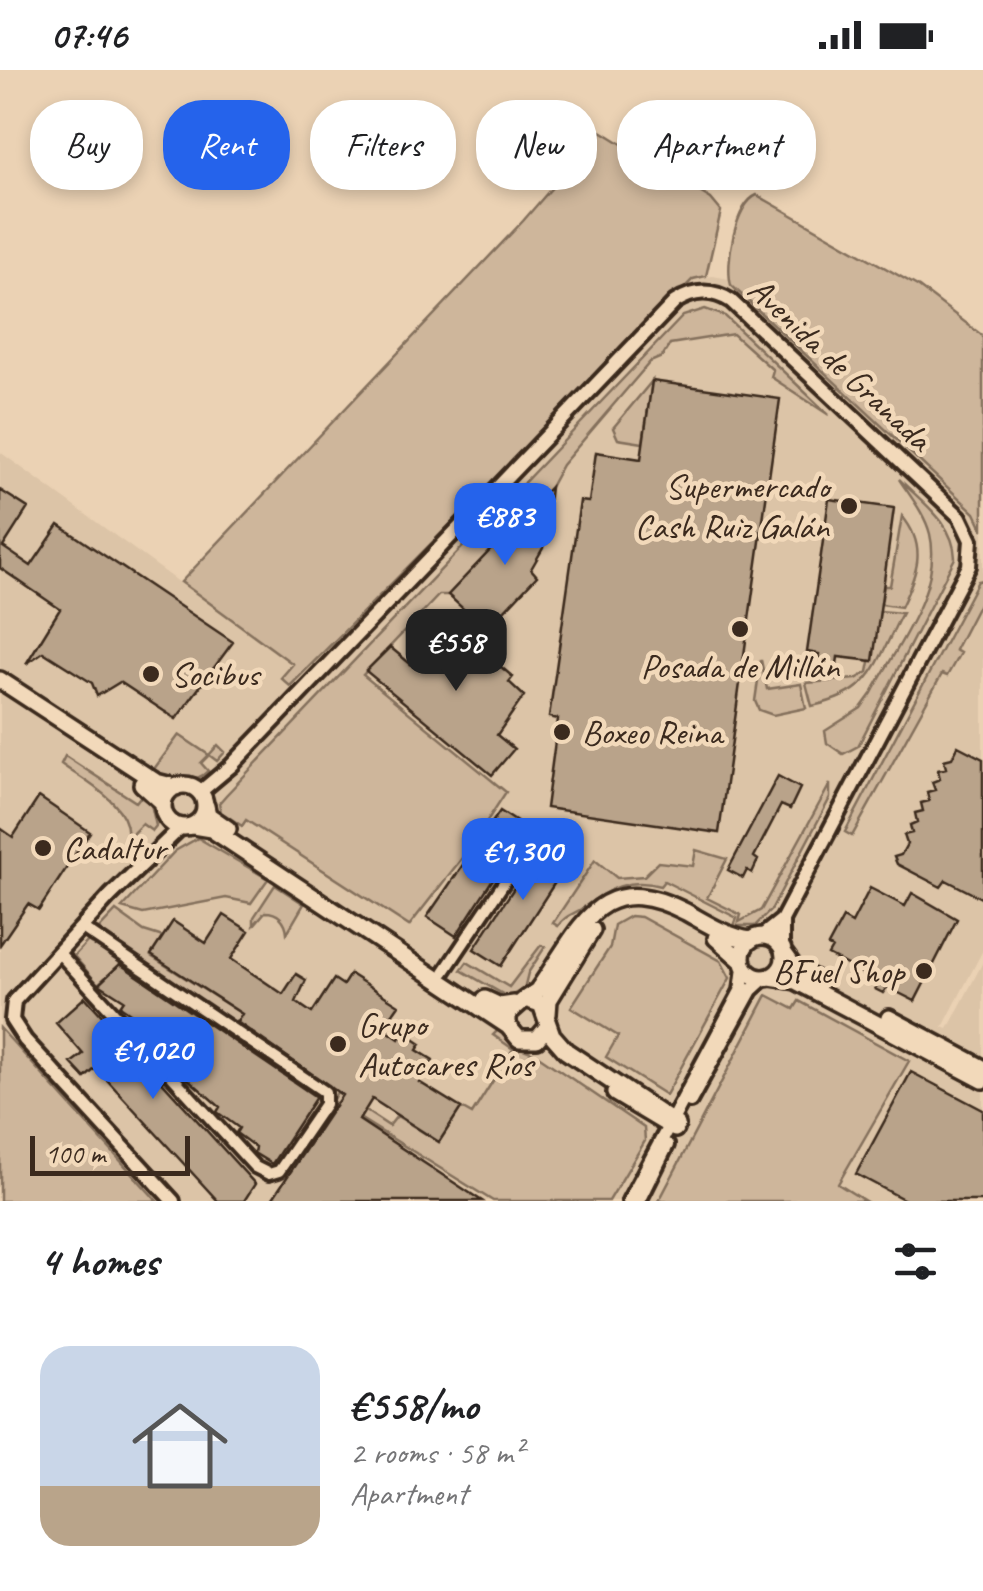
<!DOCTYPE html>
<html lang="en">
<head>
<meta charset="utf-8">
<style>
	body { margin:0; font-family:Caveat,sans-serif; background:#f2f2f2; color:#202124; height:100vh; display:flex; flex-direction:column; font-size:38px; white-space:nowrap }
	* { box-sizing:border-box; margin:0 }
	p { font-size:32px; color:#757577 }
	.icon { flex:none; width:55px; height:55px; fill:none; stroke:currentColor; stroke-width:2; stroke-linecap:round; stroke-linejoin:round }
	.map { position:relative; height:1131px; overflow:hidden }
	.panel { display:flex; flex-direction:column; background:#fff; flex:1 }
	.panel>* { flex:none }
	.banner { position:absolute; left:30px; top:30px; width:925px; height:90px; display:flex; gap:20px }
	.scale { position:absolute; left:30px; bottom:25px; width:160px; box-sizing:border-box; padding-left:10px; border:5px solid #3b2a1e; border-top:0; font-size:28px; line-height:35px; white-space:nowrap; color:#3b2a1e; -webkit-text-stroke:8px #f2d9ba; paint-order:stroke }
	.price { position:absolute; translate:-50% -85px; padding:0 22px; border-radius:20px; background:#2563eb; color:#fff; font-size:32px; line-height:65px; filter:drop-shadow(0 2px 5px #0008) }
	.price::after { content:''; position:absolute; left:50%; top:60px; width:30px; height:22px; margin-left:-15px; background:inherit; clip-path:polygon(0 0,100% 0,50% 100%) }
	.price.active { background:#222; color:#fff }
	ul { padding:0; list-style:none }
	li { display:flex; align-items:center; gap:30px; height:250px; padding:0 40px }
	li span { display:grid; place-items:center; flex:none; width:280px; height:200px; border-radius:30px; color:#555 }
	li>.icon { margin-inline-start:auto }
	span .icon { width:120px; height:120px; fill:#fffc; stroke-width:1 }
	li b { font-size:42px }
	h2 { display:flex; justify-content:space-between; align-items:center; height:120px; padding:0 40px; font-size:42px }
	.pill { padding:0 35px; border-radius:40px; background:#fff; box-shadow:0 5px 15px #0003; font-size:35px; line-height:90px }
	.pill.active { background:#2563eb; color:#fff }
	.status { display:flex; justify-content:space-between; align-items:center; height:70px; padding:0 50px; background:#fff; direction:ltr }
	.status svg { height:28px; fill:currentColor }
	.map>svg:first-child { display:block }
	.built { fill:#dcc4a7 }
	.green { fill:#ceb69b; stroke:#84705c; stroke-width:2.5 }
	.building { fill:#b9a38a; stroke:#3b2a1e; stroke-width:2.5 }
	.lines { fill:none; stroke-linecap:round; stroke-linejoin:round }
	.minor-casing { stroke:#3b2a1e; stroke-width:18 }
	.tertiary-casing { stroke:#3b2a1e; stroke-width:20 }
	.primary-casing { stroke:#3b2a1e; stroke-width:22 }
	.minor { stroke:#f2d9ba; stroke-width:10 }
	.tertiary { stroke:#f2d9ba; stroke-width:12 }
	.primary { stroke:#f2d9ba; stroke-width:15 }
	.poi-dot { fill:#3b2a1e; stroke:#f2d9ba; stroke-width:4 }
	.labels { text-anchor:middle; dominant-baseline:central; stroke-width:9; stroke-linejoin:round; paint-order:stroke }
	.street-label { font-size:35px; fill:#3b2a1e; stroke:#f2d9ba }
	.poi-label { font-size:35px; fill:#3b2a1e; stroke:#f2d9ba; text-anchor:start }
</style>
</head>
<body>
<div class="status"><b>07:46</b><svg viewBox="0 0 49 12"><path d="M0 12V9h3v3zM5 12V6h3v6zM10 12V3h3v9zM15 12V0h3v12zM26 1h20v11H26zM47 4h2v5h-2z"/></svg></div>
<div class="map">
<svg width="983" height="1131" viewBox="0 0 983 1131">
	<rect width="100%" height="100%" fill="#ebd2b4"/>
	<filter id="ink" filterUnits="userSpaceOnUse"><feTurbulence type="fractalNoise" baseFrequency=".01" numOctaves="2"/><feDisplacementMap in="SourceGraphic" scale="20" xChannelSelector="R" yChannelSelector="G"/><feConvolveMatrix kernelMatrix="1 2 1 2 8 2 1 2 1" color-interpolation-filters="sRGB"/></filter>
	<g filter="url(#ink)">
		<path class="built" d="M713,206L729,209L751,229L976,443L983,460V880L943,957L948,959L983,892V1131H865L838,1115L799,932L795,939L767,925L659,1131H157L0,958V382L293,595L281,608L290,615L693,209Z"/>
		<path class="green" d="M601,61L711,129L721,141L706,206L693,209L290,616L281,608L293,594L181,512L523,151Z
			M757,125L919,217L983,266V460L975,443L731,215C725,194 735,134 757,125Z
			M705,239L725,246L829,345L771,307L773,300L733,264L670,274L662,287L650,292L562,395L550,417L448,525H439L363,605L506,722L466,783L409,856L246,750L242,756L221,742L219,733L226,725L683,246Z
			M652,311L643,373L618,369L613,358Z
			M899,409C923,433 954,453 955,488L858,676L843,684L827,673L825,661L861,638L872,623C896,577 943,518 930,464C925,444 910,426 899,409Z
			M902,446C928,477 917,504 901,537L881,534L884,516H890Z
			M983,510V526L955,580L960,583L947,606L942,604L852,766L845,762L978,511Z
			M880,541L902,543C875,595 874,623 812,636L806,613L856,609L868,602Z
			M761,590L767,619L801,614L806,638L773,645L759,640L755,631Z
			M179,665L209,685L218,675L225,682L217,691L209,685L201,693L208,701C193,716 169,710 154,699Z
			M65,686L136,732L140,727L151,734L156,756L152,761L142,754L127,769C133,735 85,712 61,694Z
			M830,714V728L771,840L755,856H734L737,848L664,811L660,816C629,807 608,819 584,837C574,845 566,844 558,856L553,853L595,790L617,808L644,806L658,792L693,796L696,780L727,789L707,828L741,845L739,852L761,840Z
			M198,768L268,809L251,833L226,828L143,844L122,838L175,781Z
			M275,815L304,834L287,863C286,850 278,842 265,842L254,855V847Z
			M116,841L144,861L163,867L151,886L242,944L236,953L97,861Z
			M630,846L641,847L721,891L730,908L666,1025L606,987L618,966L571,937L610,877L614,855Z
			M91,868L124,891L98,914L74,886Z
			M541,875L545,877L528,903L524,919L508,927L461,900L467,892L509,917Z
			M767,925L794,939L799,931L909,991L838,1114L865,1131H659Z
			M0,958L157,1131H0Z
			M499,959L512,975L534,983L644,1058L645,1071L609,1131H493L332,1031L337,1022L389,1056L397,1046L439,1072L461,1038L472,1044L513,979L493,965Z"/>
		<path class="building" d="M652,311L780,329L719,763L546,738L558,649L549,647L580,431L589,432L596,382L641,389Z
			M550,417L543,478L531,499L537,506L486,560L448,525Z
			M0,420L28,438L3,477L31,496L59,455L233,572L176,649L120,612L97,626L92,613L43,582L26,594L60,539L0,498Z
			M829,429L894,438L873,591L838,587L836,601L817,598L819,584L807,582Z
			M450,554L513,607L509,612L524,626L497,665L514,679L492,705L366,601L390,577L414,597Z
			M958,676L983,689V829L946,810L941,817L897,794L894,787L901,785L907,774L904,765L912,763L910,755L917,752L915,743L923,741L921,733L929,731L927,722L935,720L932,712L940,709L938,700L946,698L944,690L952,688Z
			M778,706L800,718L790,739L781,735L754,787L758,790L752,803L747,800L743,808L728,800Z
			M39,727L90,762L39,840L28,834L0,875V758L13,767Z
			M500,741L526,758L456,866L427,847Z
			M546,769L572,786L501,896L474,879Z
			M870,818L905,836L912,823L957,849L915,931L887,917L883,923L875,919L879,912L828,885L832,878L828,876L843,848L852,853Z
			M224,845L249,861L231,889L283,924L296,904L306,910L296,932L312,943L334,909L343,915L350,904L399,935L383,958L399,969L403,962L421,974L417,980L433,990L419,1012L461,1038L439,1072L372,1029L359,1050L482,1131H271L342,1025L237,952L242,944L151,885L173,851L206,873Z
			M120,894L316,1027L272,1094L254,1083L255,1077L236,1063L239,1058L217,1042L220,1037L178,1000L182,995L159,980L163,974L139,958L143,952L120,936L124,930L99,914Z
			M85,927L255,1114L244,1131H218L96,998L85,1008L71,993L83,984L56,953Z
			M911,1002L983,1040V1131H907L856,1104Z"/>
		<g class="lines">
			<g class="minor-casing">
				<path id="minor" d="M58,882L255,1097L269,1104L279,1101L325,1034V1022L81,857
					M444,902L536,765"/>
			</g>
			<g class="tertiary-casing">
				<path id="tertiary" d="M200,722L231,696L675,232C694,220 712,219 731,231L960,447L971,470L969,496L782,850L762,866
					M782,877V850
					M690,1031L751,920L764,908
					M173,1131L25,970L12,950L14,931L110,826L181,757
					M629,1131L741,921L744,897
					M639,1131L667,1075"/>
			</g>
			<g class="primary-casing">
				<path id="primary" d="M0,610L156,712L176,717
					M142,714L163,733
					M163 736a21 21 0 1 1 42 0a21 21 0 1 1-42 0Z
					M206,736L208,745L228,759
					M193,756L211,759L508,956
					M742 887a21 21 0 1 1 42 0a21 21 0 1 1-42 0Z
					M716,868L742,891
					M784,883L794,897L820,912
					M770,907L796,911L983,1010
					M485,929L500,936L514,934
					M525,929L537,921C582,858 598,797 686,842C706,853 727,867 751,870
					M548,944L549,930L592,860
					M889,948L983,998
					M548,956L537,969H519L508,956V944L525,929L541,934L552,965L566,981L677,1055
					M615,1023L675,1059"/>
			</g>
			<use href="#minor" class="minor"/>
			<use href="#tertiary" class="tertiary"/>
			<use href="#primary" class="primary"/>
		</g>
	</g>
	<g class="poi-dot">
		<circle cx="849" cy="436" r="10"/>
		<circle cx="740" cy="559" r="10"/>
		<circle cx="151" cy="604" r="10"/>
		<circle cx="562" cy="662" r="10"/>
		<circle cx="43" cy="778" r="10"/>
		<circle cx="924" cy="901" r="10"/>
		<circle cx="338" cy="974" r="10"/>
	</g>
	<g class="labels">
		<g class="street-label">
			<text transform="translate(840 294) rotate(43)">Avenida de Granada</text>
		</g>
		<g class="poi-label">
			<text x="829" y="416" text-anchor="end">Supermercado<tspan x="829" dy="40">Cash Ruiz Galán</tspan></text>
			<text x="740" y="596" text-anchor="middle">Posada de Millán</text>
			<text x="171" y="604">Socibus</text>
			<text x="582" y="662">Boxeo Reina</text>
			<text x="63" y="778">Cadaltur</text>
			<text x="904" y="901" text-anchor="end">BFuel Shop</text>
			<text x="358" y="954">Grupo<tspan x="358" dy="40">Autocares Ríos</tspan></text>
		</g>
	</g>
</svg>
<div class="scale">100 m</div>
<b class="price" style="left:505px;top:498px">€883</b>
<b class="price active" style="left:456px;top:624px">€558</b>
<b class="price" style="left:523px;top:833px">€1,300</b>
<b class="price" style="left:153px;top:1032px">€1,020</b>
<div class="banner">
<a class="pill">Buy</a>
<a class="pill active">Rent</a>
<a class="pill">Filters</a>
<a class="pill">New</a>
<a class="pill">Apartment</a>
</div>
</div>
<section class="panel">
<h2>4 homes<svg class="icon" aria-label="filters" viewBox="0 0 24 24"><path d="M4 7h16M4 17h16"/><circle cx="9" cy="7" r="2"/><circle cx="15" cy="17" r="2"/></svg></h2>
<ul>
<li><span style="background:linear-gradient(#c9d6e8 70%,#b9a48a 0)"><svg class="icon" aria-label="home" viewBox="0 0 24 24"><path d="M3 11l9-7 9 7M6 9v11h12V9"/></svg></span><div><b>€558/mo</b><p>2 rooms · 58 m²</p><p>Apartment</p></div></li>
</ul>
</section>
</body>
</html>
